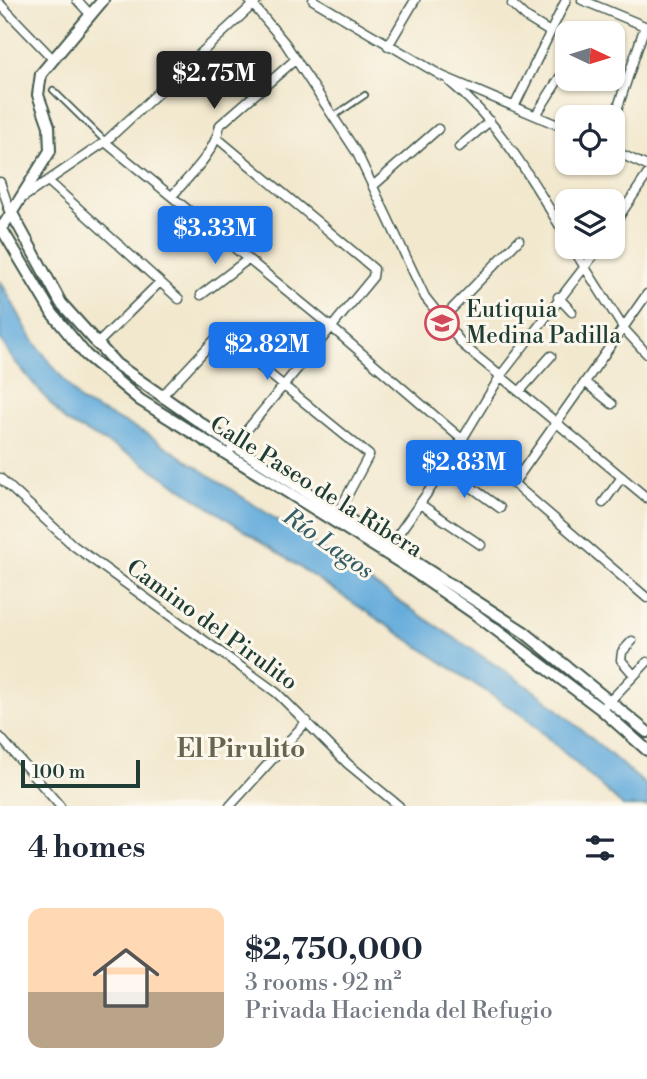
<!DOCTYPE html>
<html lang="en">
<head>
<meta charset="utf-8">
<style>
	body { margin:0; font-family:"Libre Bodoni",serif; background:#f2f2f3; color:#1f2937; height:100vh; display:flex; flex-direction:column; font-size:26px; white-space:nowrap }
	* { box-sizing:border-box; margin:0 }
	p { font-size:23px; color:#747a83 }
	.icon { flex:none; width:38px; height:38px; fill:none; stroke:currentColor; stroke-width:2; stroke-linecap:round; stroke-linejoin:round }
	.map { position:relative; height:806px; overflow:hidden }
	.details { display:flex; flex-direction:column; background:#fff; flex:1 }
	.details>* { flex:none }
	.needle { width:46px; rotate:94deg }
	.controls { position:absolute; left:555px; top:21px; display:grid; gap:14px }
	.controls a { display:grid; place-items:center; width:70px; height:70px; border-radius:14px; background:#fff; box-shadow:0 2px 5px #0004; font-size:35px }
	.scale { position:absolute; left:21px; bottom:18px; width:119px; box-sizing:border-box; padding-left:7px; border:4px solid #1f3d34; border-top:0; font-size:19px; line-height:24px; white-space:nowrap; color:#1f3d34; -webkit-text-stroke:5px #fbf7ec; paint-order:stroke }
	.price { position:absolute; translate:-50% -60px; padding:0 16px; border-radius:7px; background:#1a73e8; color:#fff; font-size:23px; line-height:46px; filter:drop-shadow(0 2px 4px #0008) }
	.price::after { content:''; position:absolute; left:50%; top:42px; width:21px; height:16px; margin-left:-10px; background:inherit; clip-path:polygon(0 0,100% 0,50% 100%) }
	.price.active { background:#222; color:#fff }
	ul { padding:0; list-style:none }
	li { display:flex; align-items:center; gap:21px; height:175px; padding:0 28px }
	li+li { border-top:2px solid #e0e1e3 }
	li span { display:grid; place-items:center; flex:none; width:196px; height:140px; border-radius:14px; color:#555 }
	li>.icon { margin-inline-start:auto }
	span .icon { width:84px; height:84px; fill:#fffc; stroke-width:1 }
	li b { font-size:30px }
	h2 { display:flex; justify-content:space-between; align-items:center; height:84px; padding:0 28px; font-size:30px }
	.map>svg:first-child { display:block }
	.water { fill:#64abdb; stroke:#427488; stroke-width:2 }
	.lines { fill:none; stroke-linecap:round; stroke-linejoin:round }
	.service-casing { stroke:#3f574b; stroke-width:8 }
	.minor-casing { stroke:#3f574b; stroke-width:11 }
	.tertiary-casing { stroke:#3f574b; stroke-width:14 }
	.service { stroke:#fff; stroke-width:4.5 }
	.minor { stroke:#fff; stroke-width:8 }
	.tertiary { stroke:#fff; stroke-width:10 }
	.labels { text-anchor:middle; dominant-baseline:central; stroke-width:6; stroke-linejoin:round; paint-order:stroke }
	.poi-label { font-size:23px; fill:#1f3d34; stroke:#fbf7ec; text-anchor:start }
	.street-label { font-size:23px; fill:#1f3d34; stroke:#fbf7ec }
	.water-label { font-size:24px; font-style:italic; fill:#345e66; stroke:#fbf7ec }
	.quarter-label { font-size:26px; font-weight:bold; fill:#68654f; stroke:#fbf7ec }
</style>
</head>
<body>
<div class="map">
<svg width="647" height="806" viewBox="0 0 647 806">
	<rect width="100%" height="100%" fill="#fbf7ec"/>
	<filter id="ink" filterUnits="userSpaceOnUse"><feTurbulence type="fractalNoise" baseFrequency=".0143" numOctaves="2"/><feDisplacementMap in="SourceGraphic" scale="14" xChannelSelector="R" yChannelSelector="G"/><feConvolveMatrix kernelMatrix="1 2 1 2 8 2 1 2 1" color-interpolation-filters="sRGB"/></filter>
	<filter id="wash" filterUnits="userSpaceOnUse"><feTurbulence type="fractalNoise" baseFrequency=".00686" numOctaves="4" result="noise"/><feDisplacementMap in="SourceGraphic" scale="28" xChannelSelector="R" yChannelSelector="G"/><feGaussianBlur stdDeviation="1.57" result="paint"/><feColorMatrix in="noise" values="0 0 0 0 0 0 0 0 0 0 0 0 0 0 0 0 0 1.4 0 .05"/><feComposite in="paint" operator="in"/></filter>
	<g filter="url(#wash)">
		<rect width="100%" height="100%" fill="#f2e8ce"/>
		<path class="water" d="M0,280L32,339L81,402L146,433L542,696L647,786V806H623L526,718L131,455L66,422L12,358L0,338Z"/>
	</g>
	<g filter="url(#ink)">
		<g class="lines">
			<g class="service-casing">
				<path id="service" d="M53,90L105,141
					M334,116L365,95"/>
			</g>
			<g class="minor-casing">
				<path id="minor" d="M77,0L90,14
					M249,0L285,43L357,153L425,297L463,345L647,498
					M313,0L442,76L567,129
					M582,0L647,27
					M0,4L52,58
					M512,4L527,18L550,32
					M388,46L415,0
					M450,82C502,125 533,182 567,238
					M515,105L566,0
					M536,115L560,77
					M612,125L645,26
					M217,138L374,269L373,277L232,448
					M105,142L330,326L647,598
					M459,147L490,121
					M612,150L647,166
					M48,181L179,299
					M0,182L9,208
					M373,186L438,129
					M172,196C190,175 215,153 220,125L296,59
					M21,199L105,142L258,0
					M612,227L647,175
					M572,247L624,329L647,354
					M201,295L247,260
					M558,297L572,312
					M441,320L519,240
					M96,345L160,282
					M586,383L612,404
					M520,391L551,356
					M161,397L220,334L369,455L339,511
					M445,468L500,508
					M0,478L74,546L277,693L348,764L399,806
					M513,484L647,294
					M603,503L622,477
					M420,504L481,545
					M387,550L445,468L501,375L600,247
					M632,641L622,652L621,660L634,675
					M606,705L647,662
					M0,737L60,806
					M230,806L307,721"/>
			</g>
			<g class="tertiary-casing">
				<path id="tertiary" d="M9,208L61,303L116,364L218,435L524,632L647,732
					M0,226L52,313L86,355L140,400L401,563L475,614L602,710L647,750
					M0,231L50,151L49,126L38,95L41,74L103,0"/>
			</g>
			<use href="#service" class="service"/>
			<use href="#minor" class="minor"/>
			<use href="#tertiary" class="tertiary"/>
		</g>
	</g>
	<defs>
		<g id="school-ring" transform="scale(1.75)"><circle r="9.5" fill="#fbf7ec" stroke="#d1495b" stroke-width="1.5"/><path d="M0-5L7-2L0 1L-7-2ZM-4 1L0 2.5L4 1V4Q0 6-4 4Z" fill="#d1495b"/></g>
	</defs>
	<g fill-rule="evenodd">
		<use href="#school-ring" x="442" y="323"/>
	</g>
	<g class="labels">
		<g class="poi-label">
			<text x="466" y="310">Eutiquia<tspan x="466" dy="26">Medina Padilla</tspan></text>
		</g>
		<g class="street-label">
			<text transform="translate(316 487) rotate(32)">Calle Paseo de la Ribera</text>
			<text transform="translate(212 625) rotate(36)">Camino del Pirulito</text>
		</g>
		<g class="water-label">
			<text transform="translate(328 544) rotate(35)">Río Lagos</text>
		</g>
		<g class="quarter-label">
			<text x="241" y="749">El Pirulito</text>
		</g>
	</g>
</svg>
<div class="controls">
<a><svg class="needle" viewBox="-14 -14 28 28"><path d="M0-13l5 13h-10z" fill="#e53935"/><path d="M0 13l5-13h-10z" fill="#747a83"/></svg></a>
<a><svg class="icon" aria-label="locate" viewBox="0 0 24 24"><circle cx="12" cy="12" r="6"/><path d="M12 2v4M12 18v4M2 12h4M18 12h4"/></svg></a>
<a><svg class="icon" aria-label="layers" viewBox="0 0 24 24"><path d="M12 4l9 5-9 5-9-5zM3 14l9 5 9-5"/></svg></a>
</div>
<div class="scale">100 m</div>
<b class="price active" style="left:214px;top:111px">$2.75M</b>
<b class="price" style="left:215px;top:266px">$3.33M</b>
<b class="price" style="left:267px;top:382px">$2.82M</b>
<b class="price" style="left:464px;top:500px">$2.83M</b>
</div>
<section class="details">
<h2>4 homes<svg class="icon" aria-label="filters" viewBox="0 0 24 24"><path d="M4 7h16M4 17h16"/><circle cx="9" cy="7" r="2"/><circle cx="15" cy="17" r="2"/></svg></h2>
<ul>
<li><span style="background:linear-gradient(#ffd9b3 60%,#b9a48a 0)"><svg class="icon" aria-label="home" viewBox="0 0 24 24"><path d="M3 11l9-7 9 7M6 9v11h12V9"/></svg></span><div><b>$2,750,000</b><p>3 rooms · 92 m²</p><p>Privada Hacienda del Refugio</p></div></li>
</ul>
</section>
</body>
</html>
